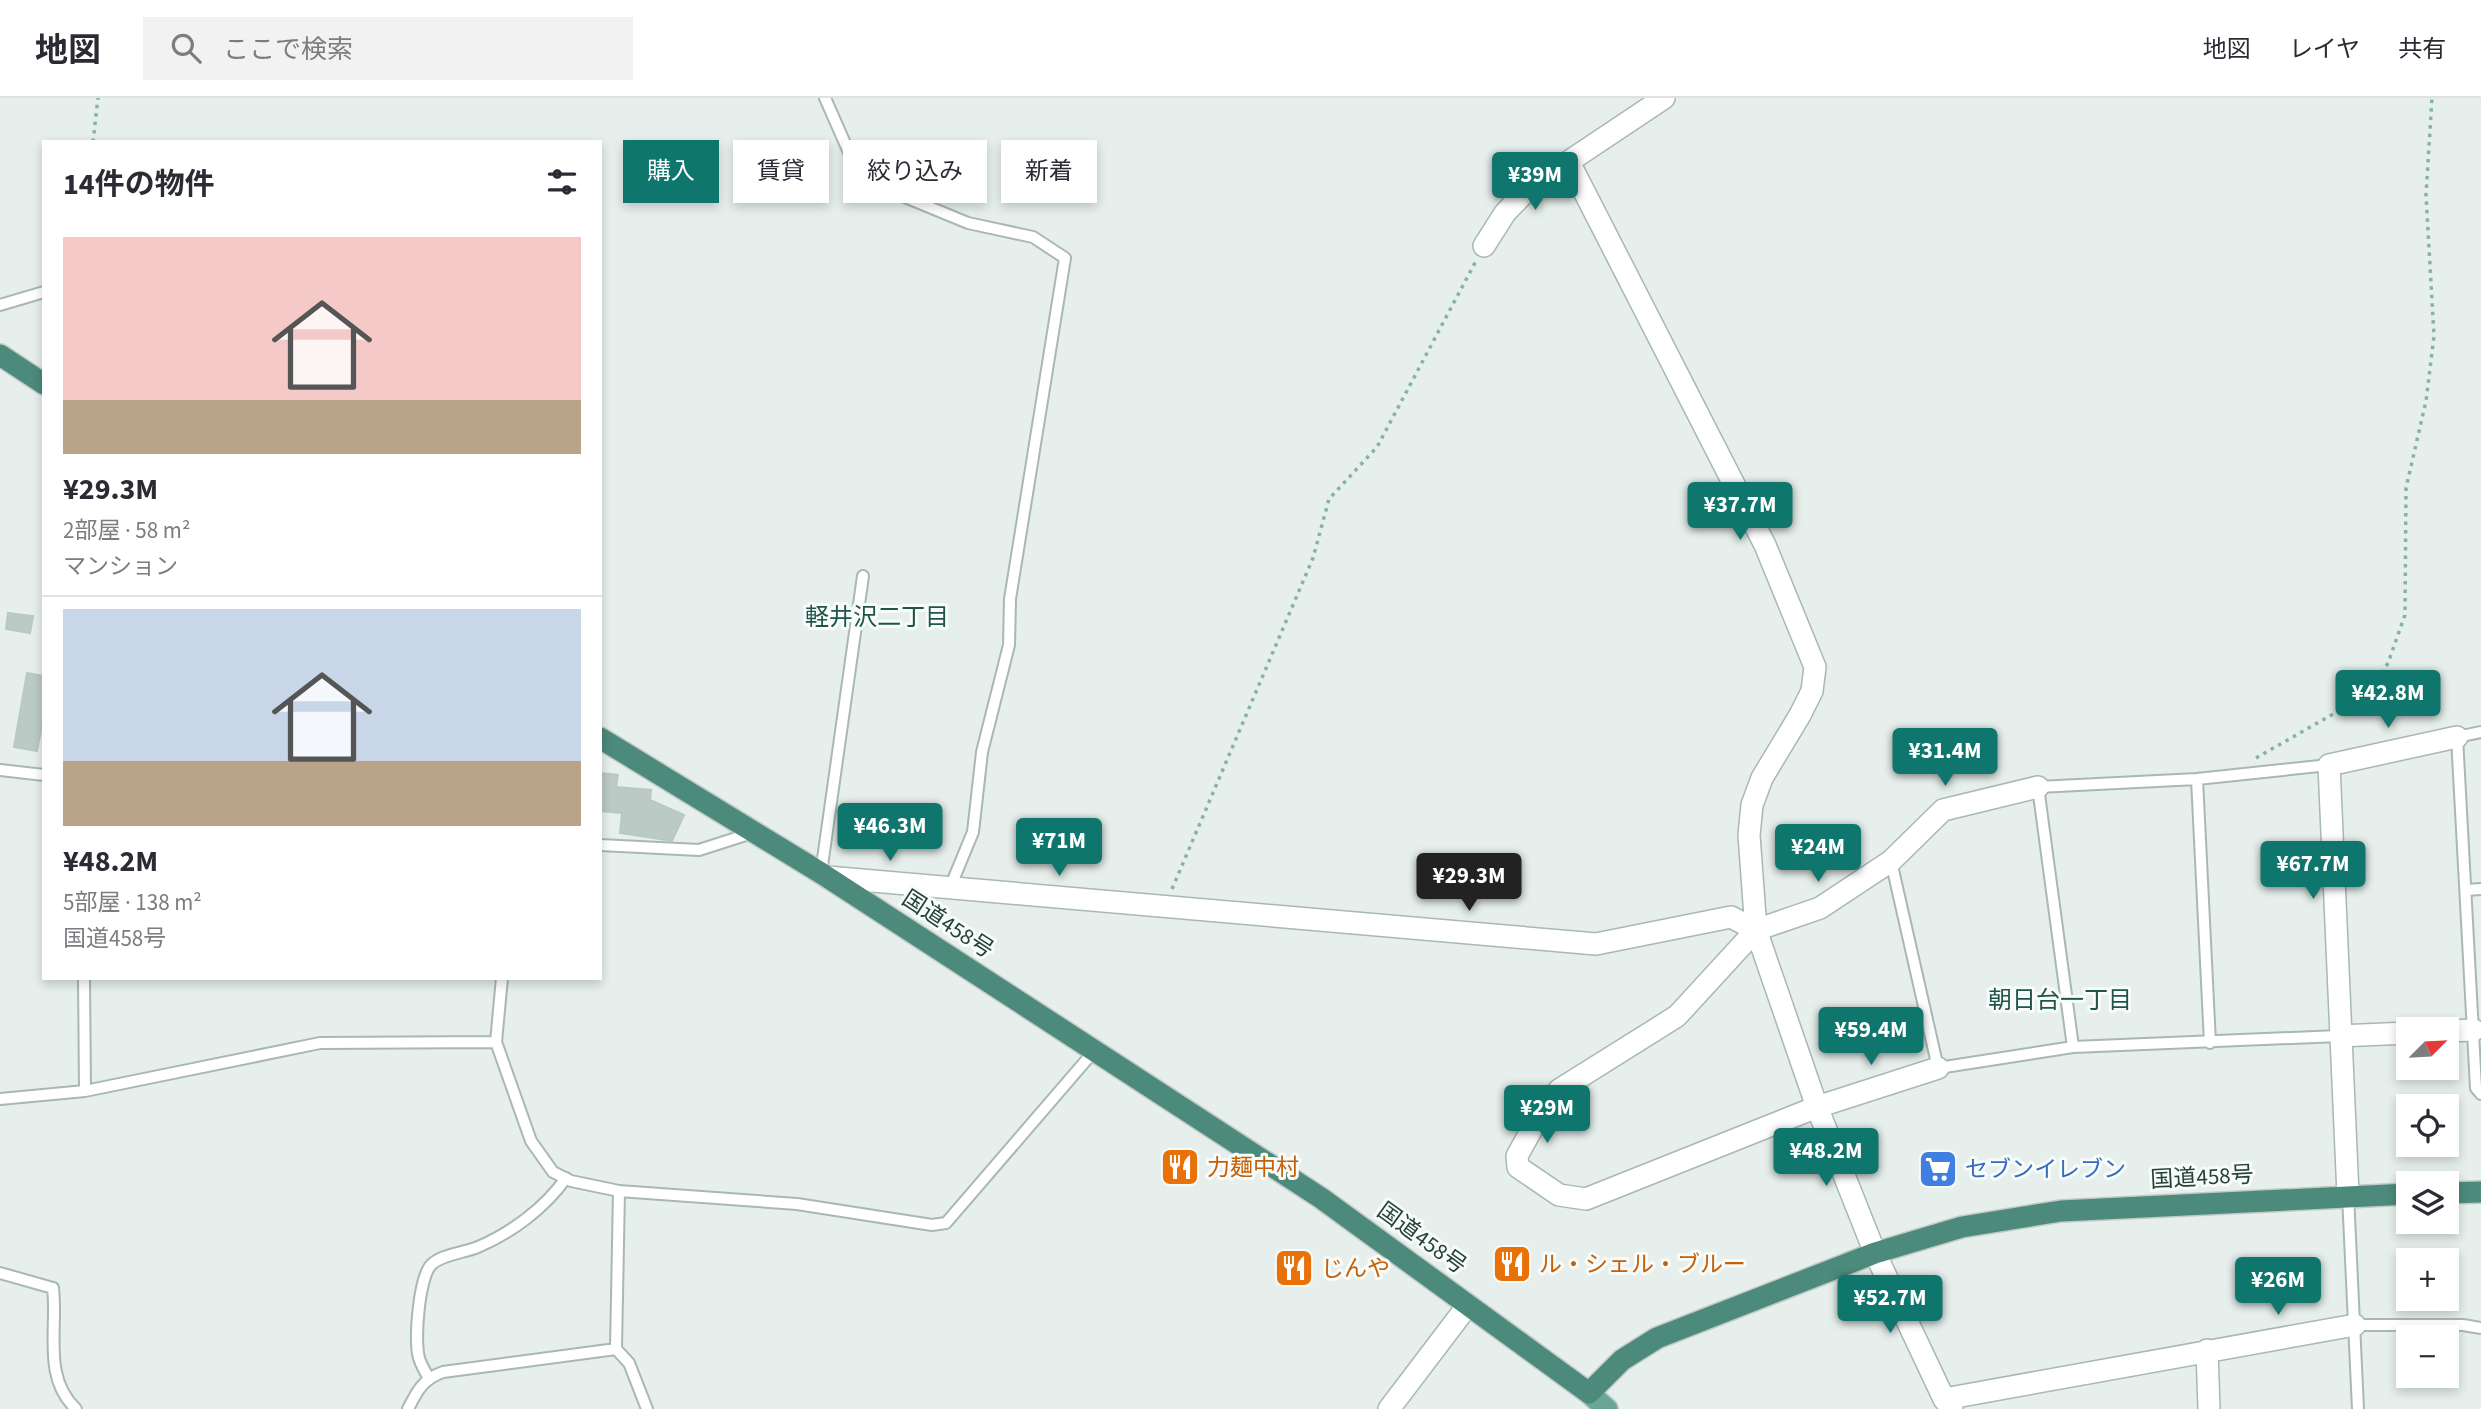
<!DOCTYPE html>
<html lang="ja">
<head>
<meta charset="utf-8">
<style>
	body { margin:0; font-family:"Source Sans 3","Noto Sans JP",sans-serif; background:#f2f2f3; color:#2b2b33; height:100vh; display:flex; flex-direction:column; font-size:26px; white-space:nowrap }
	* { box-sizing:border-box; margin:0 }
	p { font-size:23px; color:#7c7c81 }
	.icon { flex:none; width:38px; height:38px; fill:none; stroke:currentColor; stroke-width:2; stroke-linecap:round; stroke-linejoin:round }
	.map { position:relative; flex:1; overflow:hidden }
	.side { position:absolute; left:42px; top:42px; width:560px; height:840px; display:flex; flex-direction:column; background:#fff; border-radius:0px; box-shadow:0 4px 10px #0003 }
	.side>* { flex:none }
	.guide { position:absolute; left:623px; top:42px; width:665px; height:63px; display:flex; gap:14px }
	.needle { width:46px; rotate:66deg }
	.tools { position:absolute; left:2396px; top:919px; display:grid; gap:14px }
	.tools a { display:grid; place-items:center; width:63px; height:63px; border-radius:0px; background:#fff; box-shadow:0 4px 10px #0003; font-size:35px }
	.price { position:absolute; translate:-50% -60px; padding:0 16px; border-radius:7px; background:#0f766e; color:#fff; font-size:23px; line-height:46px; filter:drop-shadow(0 2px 4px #0008) }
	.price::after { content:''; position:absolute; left:50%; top:42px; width:21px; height:16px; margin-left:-10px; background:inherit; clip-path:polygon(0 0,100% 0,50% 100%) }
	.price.active { background:#222; color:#fff }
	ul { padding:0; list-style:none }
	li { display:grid; align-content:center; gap:14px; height:371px; padding:0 21px }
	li+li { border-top:2px solid #e1e1e2 }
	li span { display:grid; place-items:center; height:217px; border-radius:0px; color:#555 }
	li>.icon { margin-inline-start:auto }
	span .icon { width:126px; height:126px; fill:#fffc; stroke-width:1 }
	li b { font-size:30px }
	h2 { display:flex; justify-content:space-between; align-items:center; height:84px; padding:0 21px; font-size:30px }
	.pill { padding:0 24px; border-radius:0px; background:#fff; box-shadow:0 4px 10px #0003; font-size:24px; line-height:63px }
	.pill.active { background:#0f766e; color:#fff }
	header { display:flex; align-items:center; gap:42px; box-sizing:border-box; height:98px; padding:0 35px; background:#fff; border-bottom:2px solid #e1e1e2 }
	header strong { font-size:33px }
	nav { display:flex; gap:38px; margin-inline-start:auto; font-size:24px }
	.search { width:490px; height:63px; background:#f2f2f3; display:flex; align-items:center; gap:18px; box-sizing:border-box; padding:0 24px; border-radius:0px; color:#7c7c81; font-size:26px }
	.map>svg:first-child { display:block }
	.building { fill:#bbcac4; stroke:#b8c9c2; stroke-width:2 }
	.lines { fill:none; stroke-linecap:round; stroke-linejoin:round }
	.service-casing { stroke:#a8b8b2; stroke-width:14 }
	.minor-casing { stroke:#a8b8b2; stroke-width:24 }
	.primary-casing { stroke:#c2cac8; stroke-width:24 }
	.trunk-casing { stroke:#c2cac8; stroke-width:24 }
	.path { stroke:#86b3a5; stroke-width:3.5; stroke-dasharray:3.5 5; stroke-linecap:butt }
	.service { stroke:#fff; stroke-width:10 }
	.minor { stroke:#fff; stroke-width:21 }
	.primary { stroke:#6aa596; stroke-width:21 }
	.trunk { stroke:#4c8a7c; stroke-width:21 }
	.labels { text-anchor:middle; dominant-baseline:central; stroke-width:6; stroke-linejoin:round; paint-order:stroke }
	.street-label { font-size:23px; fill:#24423a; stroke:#f7fbf9 }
	.food-label { font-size:23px; fill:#c56008; stroke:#f7fbf9; text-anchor:start }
	.shop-label { font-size:23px; fill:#366cbe; stroke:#f7fbf9; text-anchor:start }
	.neighbourhood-label { font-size:24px; fill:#1f5548; stroke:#f7fbf9 }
</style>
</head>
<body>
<header>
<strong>地図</strong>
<div class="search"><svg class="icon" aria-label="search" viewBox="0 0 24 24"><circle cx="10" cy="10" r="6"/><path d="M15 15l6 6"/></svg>ここで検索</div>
<nav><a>地図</a><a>レイヤ</a><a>共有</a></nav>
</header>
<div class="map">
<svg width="2481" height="1311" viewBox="0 0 2481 1311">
	<rect width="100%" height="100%" fill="#e6efeb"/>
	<path class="building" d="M8,515L33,518L30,535L6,531Z
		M27,575L44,578V617L37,653L14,649Z
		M600,675L618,677L616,689L651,692L650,702L684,717L672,743L620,735L622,715L600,713Z"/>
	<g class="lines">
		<g class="service-casing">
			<path id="service" d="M825,0L855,68L866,79L883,90L968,125L1033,139L1065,160L1010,501L1009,547L982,654L973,734L949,792
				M0,207L44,194
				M2481,634L2457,639L2476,990L2481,996
				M0,672L44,677
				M2197,681L2210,945
				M600,747L699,752L752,735
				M1891,763L1938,970L2073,949L2339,938
				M821,775L863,478
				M2466,792L2481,791
				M84,880L85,993
				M502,880L496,944L531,1043L553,1074L571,1083L619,1093L797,1106L932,1127L946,1125L1095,952
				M2073,949L2038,689L2197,681L2329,667
				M0,1001L85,993L320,945L496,944
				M619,1093L616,1251L629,1265L647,1311
				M2348,1097L2358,1311
				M0,1175L53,1190C58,1231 42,1279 76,1311
				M2355,1227H2463L2481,1230
				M428,1279C425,1273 421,1267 419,1260C414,1242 419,1177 432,1166C443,1156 464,1155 478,1149C511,1135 545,1110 566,1080
				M408,1311C417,1293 423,1281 443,1274L616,1251"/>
		</g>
		<g class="minor-casing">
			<path id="minor" d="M1569,64L1765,447L1815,569L1812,593L1800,617L1762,680L1752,707L1749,737L1756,832L1817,1009L1875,1155L1944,1301L1952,1311
				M1484,148L1505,115L1529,90L1664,0
				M827,779L1596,846L1731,819L1756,832
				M2446,933L2474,932
				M2339,938L2408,935
				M1938,970L1817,1009L1586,1101L1559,1097L1518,1069L1517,1058L1538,1020L1559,992L1677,918L1756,832L1820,810L1891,763L1943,712L2038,689
				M2348,1097L2329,667L2457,639
				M2207,1252L2209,1311
				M1944,1301L2355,1227
				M1389,1311L1468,1207"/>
		</g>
		<g class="primary-casing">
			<path id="primary" d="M1589,1295L1607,1311"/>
		</g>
		<g class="trunk-casing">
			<path id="trunk" d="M0,257L44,286
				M600,640L821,775L1321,1100L1589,1295L1622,1262L1657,1240L1875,1155L1962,1129L2061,1113L2408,1096
				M2446,1095L2481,1094"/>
		</g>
		<path class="path" d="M93,44L98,0
			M2256,660L2335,615L2374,587L2388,565L2405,517L2406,390L2426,303L2434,238L2426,97L2432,0
			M1172,791L1313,460L1329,401L1377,349L1476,163"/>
		<use href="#service" class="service"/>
		<use href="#minor" class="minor"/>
		<use href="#primary" class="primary"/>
		<use href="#trunk" class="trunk"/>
	</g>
	<defs>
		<g id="restaurant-square" transform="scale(2.0125)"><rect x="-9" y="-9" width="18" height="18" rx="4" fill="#e8710a" stroke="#f7fbf9"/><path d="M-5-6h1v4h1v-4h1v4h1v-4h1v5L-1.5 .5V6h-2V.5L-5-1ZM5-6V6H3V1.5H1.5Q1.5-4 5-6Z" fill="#fff"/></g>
		<g id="supermarket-square" transform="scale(2.0125)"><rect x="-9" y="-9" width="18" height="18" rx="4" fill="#3f7fe0" stroke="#f7fbf9"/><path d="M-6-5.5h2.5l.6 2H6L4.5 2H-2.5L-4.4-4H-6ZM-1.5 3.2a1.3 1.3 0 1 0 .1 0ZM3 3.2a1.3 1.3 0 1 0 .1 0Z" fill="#fff"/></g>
	</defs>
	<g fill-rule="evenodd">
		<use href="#restaurant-square" x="1180" y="1069"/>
		<use href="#supermarket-square" x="1938" y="1071"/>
		<use href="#restaurant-square" x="1512" y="1166"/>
		<use href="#restaurant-square" x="1294" y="1170"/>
	</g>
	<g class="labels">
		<g class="street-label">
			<text transform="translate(948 826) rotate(33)">国道458号</text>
			<text transform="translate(2202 1079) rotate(-3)">国道458号</text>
			<text transform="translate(1422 1140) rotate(36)">国道458号</text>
		</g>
		<g class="food-label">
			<text x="1207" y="1069">力麺中村</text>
			<text x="1539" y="1166">ル・シェル・ブルー</text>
			<text x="1321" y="1170">じんや</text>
		</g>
		<g class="shop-label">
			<text x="1965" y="1071">セブンイレブン</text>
		</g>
		<g class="neighbourhood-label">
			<text x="877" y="519">軽井沢二丁目</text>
			<text x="2060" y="902">朝日台一丁目</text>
		</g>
	</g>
</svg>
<div class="tools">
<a><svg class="needle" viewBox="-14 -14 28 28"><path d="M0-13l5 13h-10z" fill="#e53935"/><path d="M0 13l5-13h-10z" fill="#7c7c81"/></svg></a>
<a><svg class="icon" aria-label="locate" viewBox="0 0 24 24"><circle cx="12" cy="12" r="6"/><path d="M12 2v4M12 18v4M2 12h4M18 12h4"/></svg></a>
<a><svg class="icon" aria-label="layers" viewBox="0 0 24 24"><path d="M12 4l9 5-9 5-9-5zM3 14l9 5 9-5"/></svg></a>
<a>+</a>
<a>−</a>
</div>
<b class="price" style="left:1535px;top:114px">¥39M</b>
<b class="price" style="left:1740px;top:444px">¥37.7M</b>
<b class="price" style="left:2388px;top:632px">¥42.8M</b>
<b class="price" style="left:1945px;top:690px">¥31.4M</b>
<b class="price" style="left:890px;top:765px">¥46.3M</b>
<b class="price" style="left:1059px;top:780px">¥71M</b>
<b class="price" style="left:1818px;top:786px">¥24M</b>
<b class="price" style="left:2313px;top:803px">¥67.7M</b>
<b class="price active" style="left:1469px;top:815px">¥29.3M</b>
<b class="price" style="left:1871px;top:969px">¥59.4M</b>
<b class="price" style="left:1547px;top:1047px">¥29M</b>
<b class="price" style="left:1826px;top:1090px">¥48.2M</b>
<b class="price" style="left:2278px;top:1219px">¥26M</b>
<b class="price" style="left:1890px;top:1237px">¥52.7M</b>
<div class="guide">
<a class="pill active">購入</a>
<a class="pill">賃貸</a>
<a class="pill">絞り込み</a>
<a class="pill">新着</a>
</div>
<section class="side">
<h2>14件の物件<svg class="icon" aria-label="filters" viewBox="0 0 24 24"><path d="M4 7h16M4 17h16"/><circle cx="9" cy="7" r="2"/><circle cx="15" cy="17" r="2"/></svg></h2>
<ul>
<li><span style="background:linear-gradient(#f6c9c9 75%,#b9a48a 0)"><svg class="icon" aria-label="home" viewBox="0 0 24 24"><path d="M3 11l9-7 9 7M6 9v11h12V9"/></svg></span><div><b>¥29.3M</b><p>2部屋 · 58 m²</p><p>マンション</p></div></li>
<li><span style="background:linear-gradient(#c9d6e8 70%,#b9a48a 0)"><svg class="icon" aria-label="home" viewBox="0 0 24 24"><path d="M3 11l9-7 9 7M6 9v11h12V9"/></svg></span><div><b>¥48.2M</b><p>5部屋 · 138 m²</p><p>国道458号</p></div></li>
</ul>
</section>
</div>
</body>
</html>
